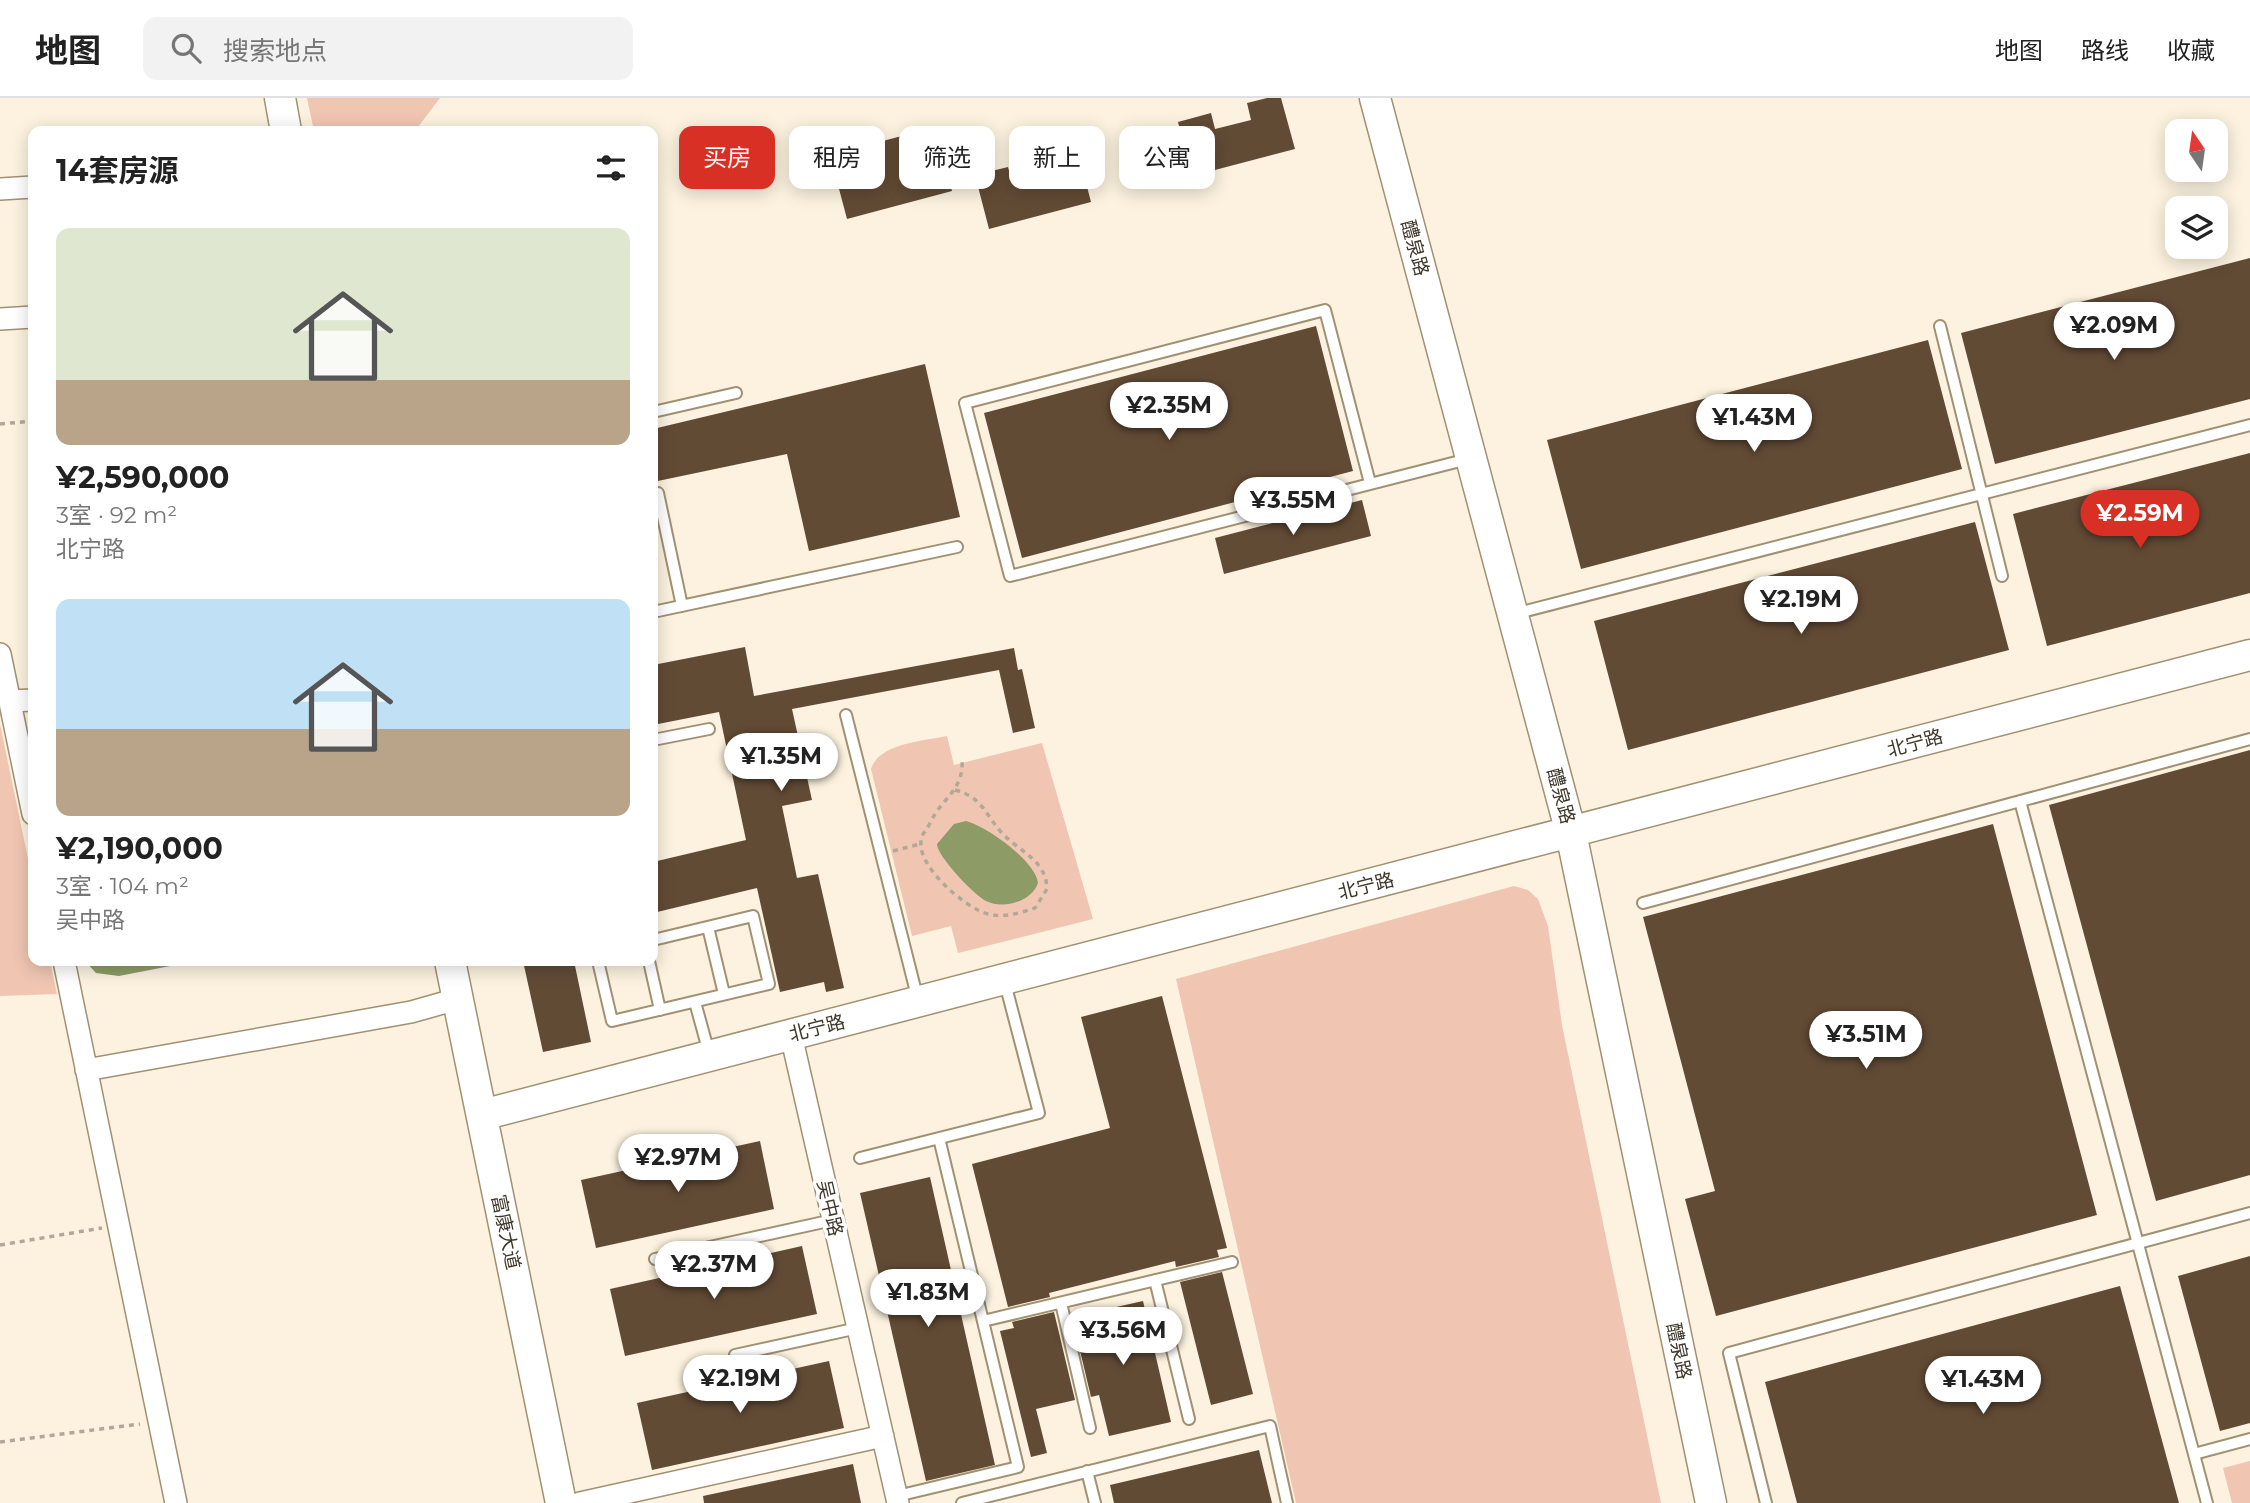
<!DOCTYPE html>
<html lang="zh">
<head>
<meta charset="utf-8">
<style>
	body { margin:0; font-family:Montserrat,"Noto Sans SC",sans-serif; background:#f2f2f2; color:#222; height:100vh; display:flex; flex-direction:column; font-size:26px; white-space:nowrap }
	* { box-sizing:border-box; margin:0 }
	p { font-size:23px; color:#767676 }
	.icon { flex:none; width:38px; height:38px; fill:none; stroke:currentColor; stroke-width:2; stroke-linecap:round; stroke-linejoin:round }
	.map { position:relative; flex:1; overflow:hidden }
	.details { position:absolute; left:28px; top:28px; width:630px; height:840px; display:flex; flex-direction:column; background:#fff; border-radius:14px; box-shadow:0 4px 18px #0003 }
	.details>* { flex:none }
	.banner { position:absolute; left:679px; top:28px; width:665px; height:63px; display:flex; gap:14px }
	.needle { width:46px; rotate:347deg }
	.buttons { position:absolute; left:2165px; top:21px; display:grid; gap:14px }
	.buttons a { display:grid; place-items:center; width:63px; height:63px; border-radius:14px; background:#fff; box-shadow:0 4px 18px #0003; font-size:35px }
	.price { position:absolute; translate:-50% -60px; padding:0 16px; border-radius:24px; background:#fff; color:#222; font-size:23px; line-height:46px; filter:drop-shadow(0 2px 4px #0008) }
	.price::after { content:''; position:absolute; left:50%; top:42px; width:21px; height:16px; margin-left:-10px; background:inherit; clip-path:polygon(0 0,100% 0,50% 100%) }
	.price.selected { background:#d93025; color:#fff }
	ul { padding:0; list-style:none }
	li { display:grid; align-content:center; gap:14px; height:371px; padding:0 28px }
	li span { display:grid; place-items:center; height:217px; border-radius:14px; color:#555 }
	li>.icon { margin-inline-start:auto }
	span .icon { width:126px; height:126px; fill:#fffc; stroke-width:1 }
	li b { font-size:30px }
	h2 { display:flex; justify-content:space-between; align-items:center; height:84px; padding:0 28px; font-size:30px }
	.chip { padding:0 24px; border-radius:14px; background:#fff; box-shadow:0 4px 18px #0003; font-size:24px; line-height:63px }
	.chip.selected { background:#d93025; color:#fff }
	header { display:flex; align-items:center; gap:42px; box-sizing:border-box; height:98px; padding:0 35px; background:#fff; border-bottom:2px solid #e0e0e0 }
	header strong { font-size:33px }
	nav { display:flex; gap:38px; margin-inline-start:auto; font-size:24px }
	.search { width:490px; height:63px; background:#f2f2f2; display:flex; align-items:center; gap:18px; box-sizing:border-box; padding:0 24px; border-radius:14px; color:#767676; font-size:26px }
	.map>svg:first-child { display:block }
	.green { fill:#f0c6b2 }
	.water { fill:#8d9b66 }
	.building { fill:#624b35 }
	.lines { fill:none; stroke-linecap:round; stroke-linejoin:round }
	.lane-casing { stroke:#a19173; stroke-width:14 }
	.street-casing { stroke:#a19173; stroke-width:24 }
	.secondary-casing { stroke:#a19173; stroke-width:33 }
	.path { stroke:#b1a898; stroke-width:3.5; stroke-dasharray:5 5; stroke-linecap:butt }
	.lane { stroke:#fff; stroke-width:10 }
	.street { stroke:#fff; stroke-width:21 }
	.secondary { stroke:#fff; stroke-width:30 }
	.labels { text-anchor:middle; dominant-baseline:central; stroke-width:7; stroke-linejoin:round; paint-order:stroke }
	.street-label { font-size:19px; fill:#3d362a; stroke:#fff }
</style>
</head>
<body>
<header>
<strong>地图</strong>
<div class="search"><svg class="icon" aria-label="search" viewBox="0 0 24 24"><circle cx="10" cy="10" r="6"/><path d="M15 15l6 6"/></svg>搜索地点</div>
<nav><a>地图</a><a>路线</a><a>收藏</a></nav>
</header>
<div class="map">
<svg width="2250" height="1405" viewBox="0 0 2250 1405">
	<rect width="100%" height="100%" fill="#fcf2df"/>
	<path class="green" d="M307,0H440L415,33H314Z
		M0,626L33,785V863H50L57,896L0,898Z
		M947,638L954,667L1042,645L1093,821L958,855L951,828L912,838L871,671C879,645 924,643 947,638Z
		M1514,788L1528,792L1538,801L1548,828L1562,927L1661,1405H1296L1176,881Z
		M2250,1363V1405H2232L2223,1370Z"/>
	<path class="water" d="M966,723C986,728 1036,763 1038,785C1032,803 1004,812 986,803C974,797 937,758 937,746L954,726Z
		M85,863H196L119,878L96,875Z"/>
	<path class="building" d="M1267,0H1281L1295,51L1192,78L1178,24L1211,15L1215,31L1251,22L1247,5Z
		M913,35L920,60L941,54L952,93L847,121L830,57Z
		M1077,50L1091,104L989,131L975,77L1008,69L1012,84L1048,75L1043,58Z
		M2250,160V301L1995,366L1961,235Z
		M1316,228L1353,373L1022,460L984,315Z
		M1928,242L1962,371L1581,471L1547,342Z
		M925,266L960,419L809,453L787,356L653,384V331Z
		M2250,355V495L2047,548L2013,416Z
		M1362,402L1371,438L1224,476L1215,440Z
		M1975,424L2009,552L1628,652L1594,523Z
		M745,549L754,598L1014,550L1018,572L1022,571L1035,630L1013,635L999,572L792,611L812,702L782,708L797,780L818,776L844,890L826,894L824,884L780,894L757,790L653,815V764L746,742L719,614L653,627V567Z
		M2250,652V1077L2156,1103L2049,707Z
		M1993,726L2097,1117L1716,1218L1685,1101L1715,1093L1643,819Z
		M523,863H574L591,944L543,954Z
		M1162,898L1227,1150L1217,1152L1219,1159L1176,1169L1175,1163L1049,1195L1050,1199L1008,1209L972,1066L1110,1030L1081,919Z
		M760,1043L774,1111L596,1150L581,1082Z
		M930,1079L995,1367L926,1383L860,1095Z
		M802,1148L817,1216L625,1258L610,1191Z
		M2250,1158V1325L2220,1333L2178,1178Z
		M1222,1174L1253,1296L1211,1307L1180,1184Z
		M2120,1188L2179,1405H1797L1765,1284Z
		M1143,1203L1171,1324L1109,1338L1099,1297L1091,1299L1072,1219Z
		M1054,1214L1075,1302L1036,1311L1047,1355L1031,1359L1000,1233L1014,1230L1012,1224Z
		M829,1263L844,1330L652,1372L637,1305Z
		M1259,1352L1272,1405H1114L1110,1387Z
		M853,1366L861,1405H704L703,1398Z"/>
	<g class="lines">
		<g class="lane-casing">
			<path id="lane" d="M1940,228L2002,478
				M653,314L736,295
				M1370,385L1325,212L965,305L1010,478L1468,361
				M658,395L682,508
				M653,514L957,449
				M1514,516L2250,327
				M846,617L918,902
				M653,642L709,631
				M2020,703L2207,1405
				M1643,805L2250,641
				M708,829L724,896
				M598,863L612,923L769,886L753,818L653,842
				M649,863L660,912
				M695,904L709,955
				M860,1060L1039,1015L1005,885
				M655,1161L833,1122
				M1155,1182L1189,1321
				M1061,1205L1090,1330
				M983,1223L1232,1164
				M735,1257L858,1230
				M2194,1356L2250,1341
				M1087,1373L1095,1405
				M897,1398L1018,1369L939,1040
				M962,1405L1270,1328L1287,1405
				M1766,1405L1729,1255L2250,1115"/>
		</g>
		<g class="street-casing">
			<path id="street" d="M0,91L33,89
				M0,221L33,219
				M0,556L33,716
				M10,603L33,602
				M64,863L176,1405
				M791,937L898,1405
				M86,972L411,914L457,901
				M580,1405L883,1338"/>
		</g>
		<g class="secondary-casing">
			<path id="secondary" d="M280,0L286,33
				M1375,0L1571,735L1711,1405
				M450,863L561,1405
				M482,1017L2250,557"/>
		</g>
		<path class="path" d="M0,326L33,323
			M955,692C982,699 985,716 1001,734C1019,754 1046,761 1047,791L1035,810C1020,815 1004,820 988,816C965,810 918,769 921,744C921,736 927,732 930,725C943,698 964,693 962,661
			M893,753L920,746
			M0,1147L102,1130
			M0,1344L140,1326"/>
		<use href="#lane" class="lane"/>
		<use href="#street" class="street"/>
		<use href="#secondary" class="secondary"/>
	</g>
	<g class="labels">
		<g class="street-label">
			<text transform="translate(1415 150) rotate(75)">醴泉路</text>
			<text transform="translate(1915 645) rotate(-15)">北宁路</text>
			<text transform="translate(1561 698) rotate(75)">醴泉路</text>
			<text transform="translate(1366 788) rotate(-14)">北宁路</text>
			<text transform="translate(817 930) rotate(-14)">北宁路</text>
			<text transform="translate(830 1110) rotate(77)">吴中路</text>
			<text transform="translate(506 1134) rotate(78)">富康大道</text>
			<text transform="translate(1679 1253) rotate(78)">醴泉路</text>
		</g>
	</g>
</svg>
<div class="buttons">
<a><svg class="needle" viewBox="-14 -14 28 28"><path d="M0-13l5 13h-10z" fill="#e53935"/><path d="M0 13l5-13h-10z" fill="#767676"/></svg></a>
<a><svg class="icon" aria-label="layers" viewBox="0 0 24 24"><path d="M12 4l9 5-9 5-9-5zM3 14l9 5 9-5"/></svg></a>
</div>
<b class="price" style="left:2114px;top:264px">¥2.09M</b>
<b class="price" style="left:1169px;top:344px">¥2.35M</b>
<b class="price" style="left:1754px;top:356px">¥1.43M</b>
<b class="price" style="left:1293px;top:439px">¥3.55M</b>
<b class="price selected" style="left:2140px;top:452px">¥2.59M</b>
<b class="price" style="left:1801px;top:538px">¥2.19M</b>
<b class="price" style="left:781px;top:695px">¥1.35M</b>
<b class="price" style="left:1866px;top:973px">¥3.51M</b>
<b class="price" style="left:678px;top:1096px">¥2.97M</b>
<b class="price" style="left:714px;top:1203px">¥2.37M</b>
<b class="price" style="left:928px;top:1231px">¥1.83M</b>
<b class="price" style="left:1123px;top:1269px">¥3.56M</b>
<b class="price" style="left:740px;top:1317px">¥2.19M</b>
<b class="price" style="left:1983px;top:1318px">¥1.43M</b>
<div class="banner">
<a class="chip selected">买房</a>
<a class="chip">租房</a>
<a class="chip">筛选</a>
<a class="chip">新上</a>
<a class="chip">公寓</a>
</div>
<section class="details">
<h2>14套房源<svg class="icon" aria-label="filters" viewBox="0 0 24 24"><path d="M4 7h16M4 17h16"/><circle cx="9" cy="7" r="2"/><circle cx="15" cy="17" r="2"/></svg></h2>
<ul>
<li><span style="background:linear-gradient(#dfe7d0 70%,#b9a48a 0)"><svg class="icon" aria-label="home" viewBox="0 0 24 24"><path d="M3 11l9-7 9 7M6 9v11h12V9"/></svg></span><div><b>¥2,590,000</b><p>3室 · 92 m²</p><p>北宁路</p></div></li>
<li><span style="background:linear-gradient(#bfe0f5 60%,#b9a48a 0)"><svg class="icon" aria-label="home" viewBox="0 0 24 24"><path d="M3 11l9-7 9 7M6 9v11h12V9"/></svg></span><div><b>¥2,190,000</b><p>3室 · 104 m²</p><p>吴中路</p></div></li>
</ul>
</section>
</div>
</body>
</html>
